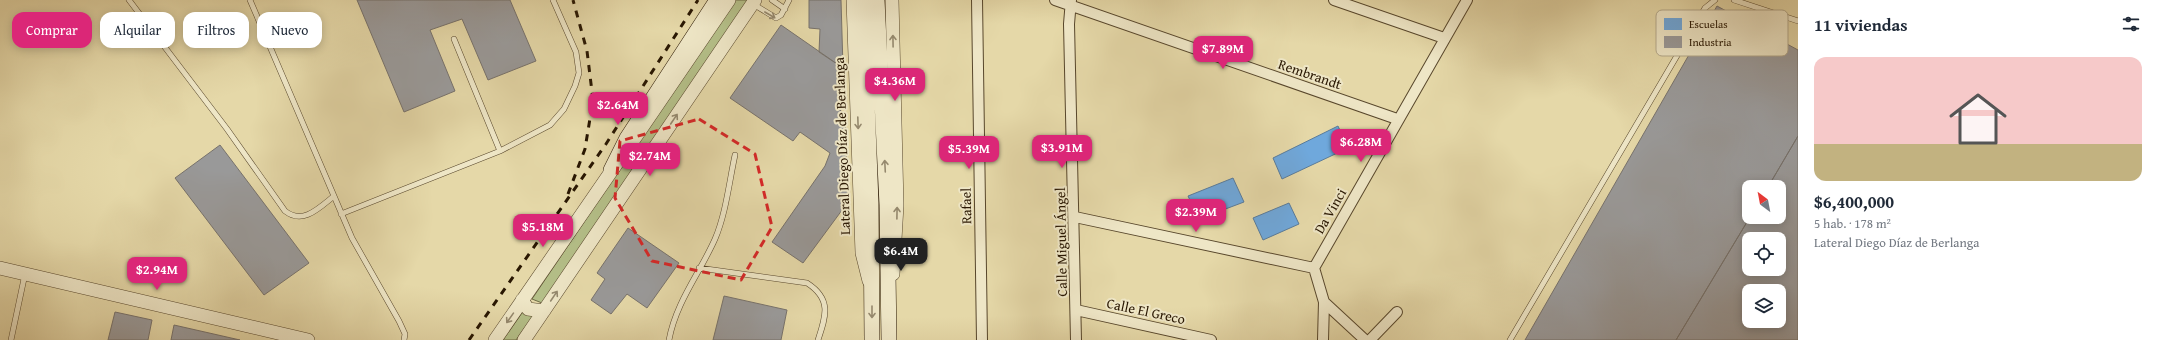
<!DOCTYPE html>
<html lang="es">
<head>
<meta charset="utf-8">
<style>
	body { margin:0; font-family:"Gentium Book Plus",serif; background:#f2f2f3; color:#1f2937; height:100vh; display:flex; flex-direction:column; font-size:15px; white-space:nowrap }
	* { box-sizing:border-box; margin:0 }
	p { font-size:13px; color:#747a83 }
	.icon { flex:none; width:22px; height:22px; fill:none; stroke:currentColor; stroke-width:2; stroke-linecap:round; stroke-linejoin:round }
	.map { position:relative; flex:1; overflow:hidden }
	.drawer { display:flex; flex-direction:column; background:#fff; width:360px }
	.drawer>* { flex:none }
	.banner { position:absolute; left:12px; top:12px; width:380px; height:36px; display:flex; gap:8px }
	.needle { width:26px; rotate:328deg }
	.buttons { position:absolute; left:1742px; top:180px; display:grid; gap:8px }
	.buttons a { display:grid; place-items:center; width:44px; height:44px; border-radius:8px; background:#fff; box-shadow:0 2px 10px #0003; font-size:20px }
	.price { position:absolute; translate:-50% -34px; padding:0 9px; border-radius:8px; background:#db2777; color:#fff; font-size:13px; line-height:26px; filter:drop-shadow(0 1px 2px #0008) }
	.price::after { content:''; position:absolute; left:50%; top:24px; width:12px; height:9px; margin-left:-6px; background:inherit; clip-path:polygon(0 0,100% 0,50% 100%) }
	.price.on { background:#222; color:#fff }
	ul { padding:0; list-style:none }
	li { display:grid; align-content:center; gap:8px; height:212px; padding:0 16px }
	li span { display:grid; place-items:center; height:124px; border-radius:12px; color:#555 }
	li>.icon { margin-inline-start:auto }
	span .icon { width:72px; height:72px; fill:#fffc; stroke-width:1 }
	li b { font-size:17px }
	h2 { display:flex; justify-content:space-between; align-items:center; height:48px; padding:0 16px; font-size:17px }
	.chip { padding:0 14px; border-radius:12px; background:#fff; box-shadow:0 2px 10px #0003; font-size:14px; line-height:36px }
	.chip.on { background:#db2777; color:#fff }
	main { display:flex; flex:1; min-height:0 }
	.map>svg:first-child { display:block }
	.green { fill:#b4bf88; stroke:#6e6b45 }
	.schools { fill:#6fa8dc; stroke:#5a7c9b }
	.industry { fill:#999; stroke:#77726c; fill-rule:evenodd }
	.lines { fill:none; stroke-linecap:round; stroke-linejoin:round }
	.service-casing { stroke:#58472c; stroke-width:6 }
	.minor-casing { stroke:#58472c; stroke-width:12 }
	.tertiary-casing { stroke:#58472c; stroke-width:14 }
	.secondary-casing { stroke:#291702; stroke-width:16 }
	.service { stroke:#eee6c6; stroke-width:5 }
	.minor { stroke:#eee6c6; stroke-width:10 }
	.tertiary { stroke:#eee6c6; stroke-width:13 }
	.secondary { stroke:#eee6c6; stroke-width:15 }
	.rail { stroke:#291702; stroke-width:3; stroke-dasharray:7 7; stroke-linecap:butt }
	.oneway { stroke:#95896e }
	.marked { fill:none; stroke:#d62828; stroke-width:3; stroke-dasharray:8 5; stroke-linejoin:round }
	.labels { text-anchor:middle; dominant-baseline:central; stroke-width:4; stroke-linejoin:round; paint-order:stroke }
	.street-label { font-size:14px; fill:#291702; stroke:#eee6c6 }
	.key { fill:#eee6c6; stroke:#b3a88b; stroke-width:1 }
	.key-label { font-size:11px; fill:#291702 }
</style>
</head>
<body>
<main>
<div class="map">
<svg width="1798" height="340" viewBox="0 0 1798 340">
	<rect width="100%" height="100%" fill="#e5d8a8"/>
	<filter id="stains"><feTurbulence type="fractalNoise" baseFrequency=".005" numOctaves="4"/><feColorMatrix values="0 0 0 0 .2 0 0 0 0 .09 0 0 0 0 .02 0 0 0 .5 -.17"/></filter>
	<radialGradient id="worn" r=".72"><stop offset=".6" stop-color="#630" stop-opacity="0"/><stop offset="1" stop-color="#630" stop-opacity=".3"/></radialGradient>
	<path class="green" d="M734,0H748L542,303L532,299Z
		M524,310L534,315L516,340H503Z"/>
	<path class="schools" d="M1338,126L1348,148L1282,179L1273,158Z
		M1233,178L1244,202L1199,219L1188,196Z
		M1289,203L1299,224L1263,240L1253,218Z"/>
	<path class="industry" d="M357,0H510L536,61L488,80L462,19L430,30L455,91L404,112Z
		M809,0H841L843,68L819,52L820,29L809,28Z
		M1717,6L1798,50V136L1768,187H1749L1750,217L1676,340H1525Z
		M781,25L843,68L844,97L836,107L845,114L848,202L803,263L772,242L825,166L830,153L800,132L793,141L730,98Z
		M1798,136V340H1676L1750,217H1779V187H1768ZM1749,239H1779V269H1749ZM1749,291H1779V321H1749Z
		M220,145L309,263L264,295L175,178Z
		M628,228L679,263L647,308L627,294L611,314L591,300L605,279L597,273Z
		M724,296L787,310L781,340H713Z
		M115,312L152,320L148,340H108Z
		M174,325L240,340H171Z"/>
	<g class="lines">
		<g class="service-casing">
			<path id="service" d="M129,0L227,129L285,211C303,225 319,208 334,196
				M250,0L352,238L399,321L405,334L404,340
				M772,0L785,9
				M1734,0L1798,21
				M753,4L776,18L781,15L789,0
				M454,39L500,151
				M341,214L500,151L550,125L564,109L575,86L579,73L576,52L553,0
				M699,268L807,283C832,299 826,316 818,340
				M11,340L25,274
				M669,340C676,302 700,273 715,239C726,213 729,183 735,155
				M1510,340L1705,8L1715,0"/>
		</g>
		<g class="minor-casing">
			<path id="minor" d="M977,0L982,340
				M1055,0L1397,119
				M1071,0L1069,24L1076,340
				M1334,0L1444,38
				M1075,217L1314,268
				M1324,302L1365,340
				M1076,310L1211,340
				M1323,340L1324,302L1314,268L1467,0
				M1370,340L1397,312"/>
		</g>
		<g class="tertiary-casing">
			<path id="tertiary" d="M853,0L862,253L869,281
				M892,0L897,205L893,274
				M630,145L729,0
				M0,268L308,340
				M522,300L528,309L544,311
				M495,340L617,163
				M524,340L755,0"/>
		</g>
		<g class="secondary-casing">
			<path id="secondary" d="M863,0L871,203L872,340
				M877,0L887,205L889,340
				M611,170L627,138L717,0"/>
		</g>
		<use href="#service" class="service"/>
		<use href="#minor" class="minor"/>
		<use href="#tertiary" class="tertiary"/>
		<use href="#secondary" class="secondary"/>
		<path class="rail" d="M568,194L585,149L593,100L587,51L573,0
			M469,340L606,144L698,0"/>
	</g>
	<defs><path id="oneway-shaft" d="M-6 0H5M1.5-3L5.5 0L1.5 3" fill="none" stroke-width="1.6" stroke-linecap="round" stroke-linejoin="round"/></defs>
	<g class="oneway">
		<use href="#oneway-shaft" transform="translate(770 15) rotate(30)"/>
		<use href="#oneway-shaft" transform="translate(893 41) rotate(-91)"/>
		<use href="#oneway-shaft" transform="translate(674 119) rotate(-56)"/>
		<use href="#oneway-shaft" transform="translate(858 123) rotate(88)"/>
		<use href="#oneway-shaft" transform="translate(885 166) rotate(-93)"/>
		<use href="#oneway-shaft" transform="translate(897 213) rotate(-89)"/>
		<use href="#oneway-shaft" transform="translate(554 296) rotate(-56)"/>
		<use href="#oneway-shaft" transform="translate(872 312) rotate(90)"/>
		<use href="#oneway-shaft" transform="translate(510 318) rotate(125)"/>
	</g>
	<path class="marked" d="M699,119L755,154L772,227L741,280L652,261L615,198L620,141Z"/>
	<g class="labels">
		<g class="street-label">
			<text transform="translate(1310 74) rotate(19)">Rembrandt</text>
			<text transform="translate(842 146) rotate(-92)">Lateral Diego Díaz de Berlanga</text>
			<text transform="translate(966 206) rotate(-91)">Rafael</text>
			<text transform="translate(1330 211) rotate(-60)">Da Vinci</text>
			<text transform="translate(1061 242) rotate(-91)">Calle Miguel Ángel</text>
			<text transform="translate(1146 311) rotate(12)">Calle El Greco</text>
		</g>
	</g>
	<rect x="1656" y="10" width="132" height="46" rx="6" class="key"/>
	<rect x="1664" y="18" width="18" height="12" fill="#6fa8dc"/>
	<rect x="1664" y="36" width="18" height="12" fill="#999"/>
	<g class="key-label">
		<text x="1689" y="28">Escuelas</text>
		<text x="1689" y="46">Industria</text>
	</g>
	<rect width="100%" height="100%" filter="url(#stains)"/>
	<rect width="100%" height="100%" fill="url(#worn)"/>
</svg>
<div class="buttons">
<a><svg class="needle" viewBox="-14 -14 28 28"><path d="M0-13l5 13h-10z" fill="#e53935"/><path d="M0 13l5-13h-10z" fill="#747a83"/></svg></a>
<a><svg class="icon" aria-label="locate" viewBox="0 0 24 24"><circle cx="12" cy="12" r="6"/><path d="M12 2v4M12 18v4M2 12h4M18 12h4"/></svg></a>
<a><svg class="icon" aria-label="layers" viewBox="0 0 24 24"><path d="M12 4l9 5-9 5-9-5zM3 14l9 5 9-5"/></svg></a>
</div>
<b class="price" style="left:1223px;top:70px">$7.89M</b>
<b class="price" style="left:895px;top:102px">$4.36M</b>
<b class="price" style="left:618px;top:126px">$2.64M</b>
<b class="price" style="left:1361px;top:163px">$6.28M</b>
<b class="price" style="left:1062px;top:169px">$3.91M</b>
<b class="price" style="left:969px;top:170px">$5.39M</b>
<b class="price" style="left:650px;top:177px">$2.74M</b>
<b class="price" style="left:1196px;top:233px">$2.39M</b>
<b class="price" style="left:543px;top:248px">$5.18M</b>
<b class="price on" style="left:901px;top:272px">$6.4M</b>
<b class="price" style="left:157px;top:291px">$2.94M</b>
<div class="banner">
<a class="chip on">Comprar</a>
<a class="chip">Alquilar</a>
<a class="chip">Filtros</a>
<a class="chip">Nuevo</a>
</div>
</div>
<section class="drawer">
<h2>11 viviendas<svg class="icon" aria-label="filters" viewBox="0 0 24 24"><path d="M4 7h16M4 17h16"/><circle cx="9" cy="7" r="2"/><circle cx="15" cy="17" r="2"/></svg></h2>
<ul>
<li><span style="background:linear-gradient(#f6c9c9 70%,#c2b280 0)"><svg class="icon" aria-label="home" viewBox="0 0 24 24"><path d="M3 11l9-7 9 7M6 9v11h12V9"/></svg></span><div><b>$6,400,000</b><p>5 hab. · 178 m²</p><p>Lateral Diego Díaz de Berlanga</p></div></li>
</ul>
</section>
</main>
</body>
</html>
